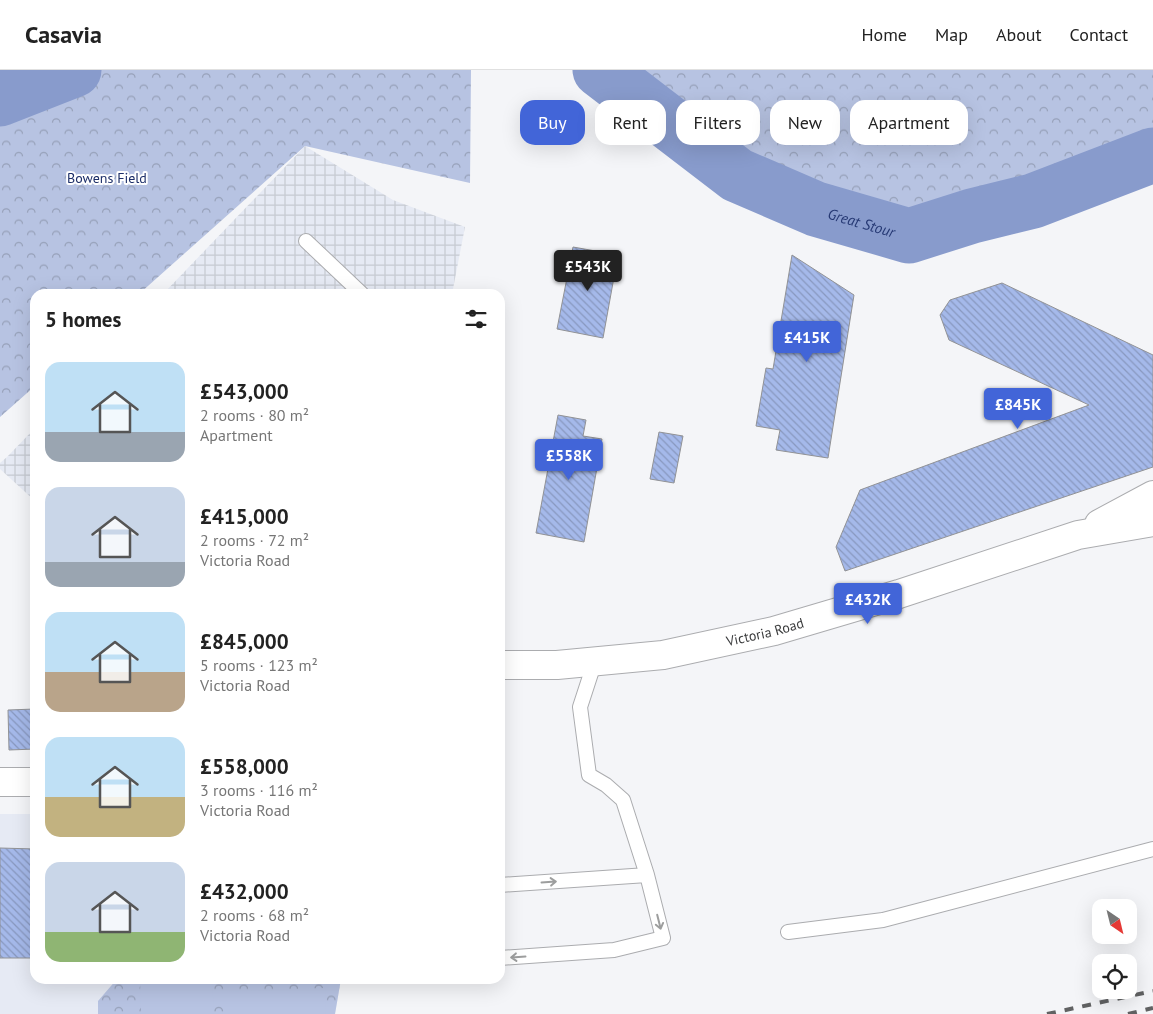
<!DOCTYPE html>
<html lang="en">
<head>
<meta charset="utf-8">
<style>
	body { margin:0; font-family:"PT Sans",sans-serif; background:#f2f2f2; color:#222; height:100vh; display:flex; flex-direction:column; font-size:19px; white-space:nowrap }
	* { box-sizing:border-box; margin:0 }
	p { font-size:16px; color:#767676 }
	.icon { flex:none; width:28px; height:28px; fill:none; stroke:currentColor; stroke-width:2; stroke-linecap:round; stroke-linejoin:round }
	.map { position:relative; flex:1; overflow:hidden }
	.panel { position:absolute; left:30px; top:219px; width:475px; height:695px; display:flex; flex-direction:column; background:#fff; border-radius:15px; box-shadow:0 5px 20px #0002 }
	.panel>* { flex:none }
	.guide { position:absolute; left:520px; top:30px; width:475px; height:45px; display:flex; gap:10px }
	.needle { width:32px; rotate:145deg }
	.buttons { position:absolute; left:1092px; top:829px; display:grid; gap:10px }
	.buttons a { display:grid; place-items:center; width:45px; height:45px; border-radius:10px; background:#fff; box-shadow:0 5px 20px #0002; font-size:25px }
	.price { position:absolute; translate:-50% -42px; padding:0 11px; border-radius:5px; background:#4265d8; color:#fff; font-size:16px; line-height:32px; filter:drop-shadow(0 1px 2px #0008) }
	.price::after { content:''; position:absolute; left:50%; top:30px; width:15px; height:11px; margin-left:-8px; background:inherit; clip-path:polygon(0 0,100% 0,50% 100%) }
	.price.on { background:#222; color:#fff }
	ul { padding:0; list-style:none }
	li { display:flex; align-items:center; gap:15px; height:125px; padding:0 15px }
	li span { display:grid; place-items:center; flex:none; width:140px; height:100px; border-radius:15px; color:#555 }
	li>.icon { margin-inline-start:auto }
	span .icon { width:60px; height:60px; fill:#fffc; stroke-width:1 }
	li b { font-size:21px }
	h2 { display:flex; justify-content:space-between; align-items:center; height:60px; padding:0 15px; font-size:21px }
	.pill { padding:0 18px; border-radius:15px; background:#fff; box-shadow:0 5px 20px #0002; font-size:18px; line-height:45px }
	.pill.on { background:#4265d8; color:#fff }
	header { display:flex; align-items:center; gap:30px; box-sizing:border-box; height:70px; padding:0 25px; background:#fff; border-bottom:1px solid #e0e0e0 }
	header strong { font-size:24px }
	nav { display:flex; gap:28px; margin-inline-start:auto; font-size:18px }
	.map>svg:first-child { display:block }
	.built { fill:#e6eaf4 }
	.industrial { fill:url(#industrial-grid) }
	.forest { fill:url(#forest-crowns) }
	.garden { fill:#b7c3e2 }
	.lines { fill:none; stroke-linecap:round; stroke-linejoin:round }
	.river { stroke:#889bcc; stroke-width:55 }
	.building { fill:url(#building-back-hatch); stroke:#919295 }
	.service-casing { stroke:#abacaf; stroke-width:16 }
	.tertiary-casing { stroke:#abacaf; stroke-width:30 }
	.service { stroke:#fff; stroke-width:14 }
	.tertiary { stroke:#fff; stroke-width:28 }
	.rail { stroke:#616263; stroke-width:4; stroke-dasharray:9 9; stroke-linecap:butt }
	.oneway { stroke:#9d9e9e }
	.labels { text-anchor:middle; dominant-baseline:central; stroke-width:4; stroke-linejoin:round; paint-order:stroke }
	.park-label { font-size:14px; fill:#1c2e68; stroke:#fff }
	.street-label { font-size:14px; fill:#3b3c3d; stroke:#fff }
	.water-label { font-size:15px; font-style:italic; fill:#263974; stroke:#fff }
</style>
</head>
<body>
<header>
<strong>Casavia</strong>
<nav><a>Home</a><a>Map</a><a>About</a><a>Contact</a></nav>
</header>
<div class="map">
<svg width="1153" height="944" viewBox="0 0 1153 944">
	<defs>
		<pattern id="industrial-grid" width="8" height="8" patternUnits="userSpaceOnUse" patternTransform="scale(1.25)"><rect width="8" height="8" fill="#e6eaf4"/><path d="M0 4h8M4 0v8" fill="none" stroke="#c6cad2"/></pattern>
		<pattern id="forest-crowns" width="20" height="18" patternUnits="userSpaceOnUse" patternTransform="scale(1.25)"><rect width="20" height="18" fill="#b7c3e2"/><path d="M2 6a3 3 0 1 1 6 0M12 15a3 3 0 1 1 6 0" fill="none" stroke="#96a0b8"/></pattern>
		<pattern id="building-back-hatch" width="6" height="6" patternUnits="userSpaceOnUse" patternTransform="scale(1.25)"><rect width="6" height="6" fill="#a5b9ea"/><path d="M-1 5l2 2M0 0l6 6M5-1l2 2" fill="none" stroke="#8898bf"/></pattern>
	</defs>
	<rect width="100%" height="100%" fill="#f4f5f8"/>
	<path class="built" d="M0,744H35V909H341L335,944H0Z"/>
	<path class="industrial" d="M305,76L393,130L465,157L452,224H163Z
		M35,358V431L0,399V393L7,387Z"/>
	<path class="forest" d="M0,0H471L470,113L305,76L139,224H35V316L0,347Z
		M620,0H1153V68L958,139L914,150L883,147L820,125L743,91Z
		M117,909H341L335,944H98V931Z"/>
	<path class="garden" d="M140,909H212L214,944H141Z
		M325,918L326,944H226V922Z"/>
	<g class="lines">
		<g class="river">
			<path id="s1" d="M600,0L737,105L816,139L909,166L972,146L1033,131L1153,85"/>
			<path d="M0,29L74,0"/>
		</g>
	</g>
	<path class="building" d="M573,177L618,185L603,268L557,259Z
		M792,185L854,225L828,388L776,380L780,360L756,356L766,298L773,299Z
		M1002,213L1153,285V397L845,501L836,477L860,420L1089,335L949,270L940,245L950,230Z
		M558,345L586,350L583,366L602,369L584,472L536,463Z
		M659,362L683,366L674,413L650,409Z
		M35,639V679L9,680L8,640Z
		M0,778L35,779V888H0Z"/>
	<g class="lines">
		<g class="service-casing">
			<path id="service" d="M306,171L362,224
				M500,815L647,805
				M788,862L883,850L1153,779
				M500,888L614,880L663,868L647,805L623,730L606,715L589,705L580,637L595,591"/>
		</g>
		<g class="tertiary-casing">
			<g id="tertiary">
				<path d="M1099,454L1153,425"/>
				<path id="s2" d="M500,595H557L663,585L774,561L899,524L1078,465L1153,452"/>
				<path d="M0,712H35"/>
			</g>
		</g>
		<use href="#service" class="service"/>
		<use href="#tertiary" class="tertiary"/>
		<path class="rail" d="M1047,944L1153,921
			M1128,944L1153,938"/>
	</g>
	<defs><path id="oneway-shaft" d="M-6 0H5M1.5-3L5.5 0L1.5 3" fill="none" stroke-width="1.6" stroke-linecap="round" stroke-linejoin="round" transform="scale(1.25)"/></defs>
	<g class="oneway">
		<use href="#oneway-shaft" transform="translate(549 812) rotate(-4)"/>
		<use href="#oneway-shaft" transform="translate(659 852) rotate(76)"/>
		<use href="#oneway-shaft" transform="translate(518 887) rotate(176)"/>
	</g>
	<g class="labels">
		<g class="park-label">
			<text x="107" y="108">Bowens Field</text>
		</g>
		<g class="street-label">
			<text stroke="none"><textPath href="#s2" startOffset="268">Victoria Road</textPath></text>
		</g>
		<g class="water-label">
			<text stroke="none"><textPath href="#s1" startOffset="306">Great Stour</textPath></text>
		</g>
	</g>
</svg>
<div class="buttons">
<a><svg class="needle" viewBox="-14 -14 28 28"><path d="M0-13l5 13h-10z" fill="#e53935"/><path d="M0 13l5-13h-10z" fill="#767676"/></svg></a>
<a><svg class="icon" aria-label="locate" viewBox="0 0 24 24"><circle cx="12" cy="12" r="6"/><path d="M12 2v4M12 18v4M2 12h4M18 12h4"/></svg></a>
</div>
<b class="price on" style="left:588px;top:222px">£543K</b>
<b class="price" style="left:807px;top:293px">£415K</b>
<b class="price" style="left:1018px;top:360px">£845K</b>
<b class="price" style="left:569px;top:411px">£558K</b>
<b class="price" style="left:868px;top:555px">£432K</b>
<div class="guide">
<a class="pill on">Buy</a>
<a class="pill">Rent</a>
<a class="pill">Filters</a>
<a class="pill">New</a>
<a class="pill">Apartment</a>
</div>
<section class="panel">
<h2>5 homes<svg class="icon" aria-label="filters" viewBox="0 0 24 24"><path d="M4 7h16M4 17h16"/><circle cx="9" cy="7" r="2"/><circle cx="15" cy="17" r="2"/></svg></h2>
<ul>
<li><span style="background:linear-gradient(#bfe0f5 70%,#9aa5b1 0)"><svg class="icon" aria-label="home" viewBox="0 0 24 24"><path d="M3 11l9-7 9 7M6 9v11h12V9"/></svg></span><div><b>£543,000</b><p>2 rooms · 80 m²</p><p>Apartment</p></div></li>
<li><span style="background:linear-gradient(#c9d6e8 75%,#9aa5b1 0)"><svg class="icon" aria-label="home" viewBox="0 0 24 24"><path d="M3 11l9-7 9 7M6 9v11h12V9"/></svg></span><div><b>£415,000</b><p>2 rooms · 72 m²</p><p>Victoria Road</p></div></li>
<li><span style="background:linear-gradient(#bfe0f5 60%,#b9a48a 0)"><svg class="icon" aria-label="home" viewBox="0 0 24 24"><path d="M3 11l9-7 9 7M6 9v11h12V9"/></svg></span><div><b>£845,000</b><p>5 rooms · 123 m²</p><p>Victoria Road</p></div></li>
<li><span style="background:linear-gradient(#bfe0f5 60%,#c2b280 0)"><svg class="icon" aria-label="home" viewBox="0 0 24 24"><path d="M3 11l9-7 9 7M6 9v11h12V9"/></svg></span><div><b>£558,000</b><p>3 rooms · 116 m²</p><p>Victoria Road</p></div></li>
<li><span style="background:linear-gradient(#c9d6e8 70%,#8fb573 0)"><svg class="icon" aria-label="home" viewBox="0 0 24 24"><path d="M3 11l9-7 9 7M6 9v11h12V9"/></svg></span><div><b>£432,000</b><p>2 rooms · 68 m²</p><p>Victoria Road</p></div></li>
</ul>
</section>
</div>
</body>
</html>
